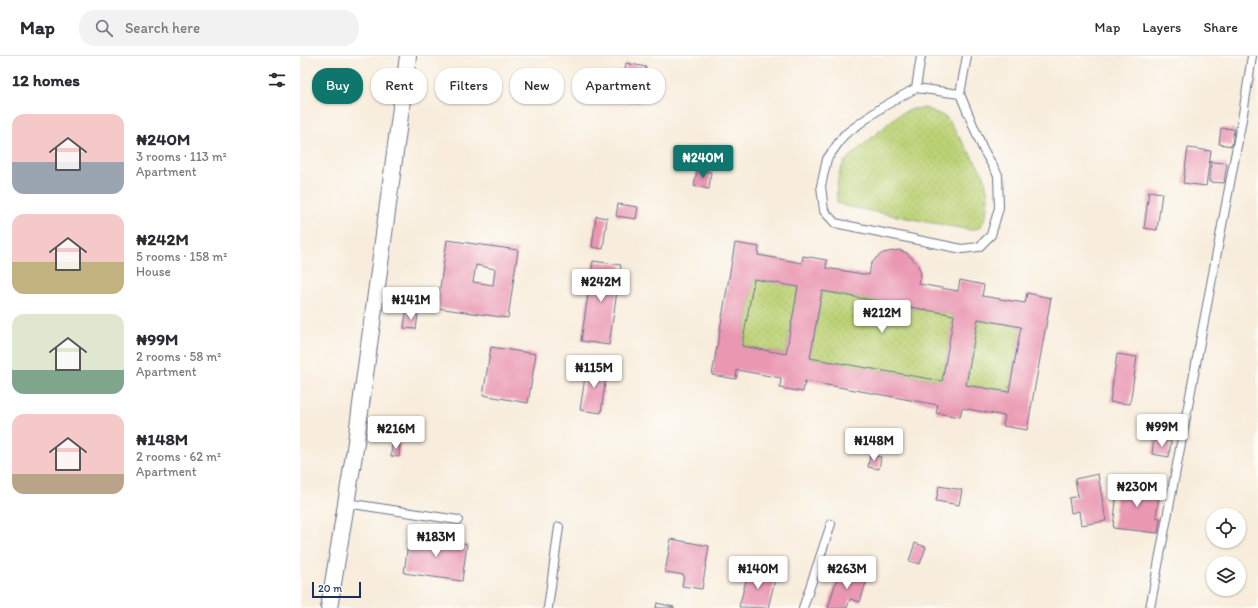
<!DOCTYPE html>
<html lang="en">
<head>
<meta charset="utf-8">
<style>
	body { margin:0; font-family:Itim,sans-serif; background:#f2f2f3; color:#2b2b33; height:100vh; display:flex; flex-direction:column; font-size:15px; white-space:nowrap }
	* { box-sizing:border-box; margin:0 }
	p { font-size:13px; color:#7c7c81 }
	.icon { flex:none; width:22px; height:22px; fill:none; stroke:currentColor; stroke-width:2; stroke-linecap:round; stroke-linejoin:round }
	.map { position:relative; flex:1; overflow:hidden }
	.side { display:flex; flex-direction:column; background:#fff; width:300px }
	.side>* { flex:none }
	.hud { position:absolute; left:12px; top:12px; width:380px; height:36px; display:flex; gap:8px }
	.tools { position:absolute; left:906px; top:452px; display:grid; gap:8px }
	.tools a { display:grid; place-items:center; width:40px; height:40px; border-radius:50%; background:#fff; box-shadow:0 1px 3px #0004; font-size:20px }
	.scale { position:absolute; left:12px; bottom:10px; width:49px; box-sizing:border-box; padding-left:4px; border:2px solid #1b2f5e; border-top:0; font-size:11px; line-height:14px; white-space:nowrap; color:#1b2f5e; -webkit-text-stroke:3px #fdfcf7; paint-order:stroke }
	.price { position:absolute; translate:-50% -34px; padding:0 9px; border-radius:4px; background:#fff; color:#222; font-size:13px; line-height:26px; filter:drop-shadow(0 1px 2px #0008) }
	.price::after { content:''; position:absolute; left:50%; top:24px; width:12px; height:9px; margin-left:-6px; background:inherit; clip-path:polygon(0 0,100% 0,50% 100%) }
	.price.on { background:#0f766e; color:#fff }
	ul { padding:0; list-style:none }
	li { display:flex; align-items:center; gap:12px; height:100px; padding:0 12px }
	li span { display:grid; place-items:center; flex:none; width:112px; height:80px; border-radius:12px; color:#555 }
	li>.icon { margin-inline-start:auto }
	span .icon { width:48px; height:48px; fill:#fffc; stroke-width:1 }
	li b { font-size:17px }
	h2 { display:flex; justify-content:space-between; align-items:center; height:48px; padding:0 12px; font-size:17px }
	.chip { padding:0 14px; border-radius:16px; background:#fff; box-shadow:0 1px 3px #0004; font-size:14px; line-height:36px }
	.chip.on { background:#0f766e; color:#fff }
	header { display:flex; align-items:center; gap:24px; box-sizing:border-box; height:56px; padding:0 20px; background:#fff; border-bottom:1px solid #e1e1e2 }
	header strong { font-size:19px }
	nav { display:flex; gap:22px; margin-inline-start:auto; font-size:14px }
	.search { width:280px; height:36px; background:#f2f2f3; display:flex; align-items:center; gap:10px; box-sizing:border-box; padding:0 14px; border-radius:16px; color:#7c7c81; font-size:15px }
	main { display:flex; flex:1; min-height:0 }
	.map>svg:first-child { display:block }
	.garden { fill:url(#garden-dots); stroke:#6c806a }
	.building { fill:#ea97b2; fill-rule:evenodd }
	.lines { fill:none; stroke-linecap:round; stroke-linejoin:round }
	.service-casing { stroke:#68728a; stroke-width:10 }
	.minor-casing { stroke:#68728a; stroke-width:18 }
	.service { stroke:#fff; stroke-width:8 }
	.minor { stroke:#fff; stroke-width:16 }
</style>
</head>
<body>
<header>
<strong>Map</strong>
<div class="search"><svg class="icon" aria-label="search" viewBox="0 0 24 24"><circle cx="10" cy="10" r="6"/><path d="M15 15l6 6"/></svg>Search here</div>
<nav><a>Map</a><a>Layers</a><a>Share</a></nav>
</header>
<main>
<section class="side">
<h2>12 homes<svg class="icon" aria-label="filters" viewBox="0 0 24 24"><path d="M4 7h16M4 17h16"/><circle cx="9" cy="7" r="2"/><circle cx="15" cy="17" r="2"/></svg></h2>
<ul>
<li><span style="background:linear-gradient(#f6c9c9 60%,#9aa5b1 0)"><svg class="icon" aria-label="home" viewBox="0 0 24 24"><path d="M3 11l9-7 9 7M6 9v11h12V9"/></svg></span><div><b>₦240M</b><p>3 rooms · 113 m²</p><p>Apartment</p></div></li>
<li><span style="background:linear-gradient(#f6c9c9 60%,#c2b280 0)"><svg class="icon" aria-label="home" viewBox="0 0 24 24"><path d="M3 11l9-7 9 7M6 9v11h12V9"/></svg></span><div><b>₦242M</b><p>5 rooms · 158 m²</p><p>House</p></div></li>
<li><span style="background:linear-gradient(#dfe7d0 70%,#7fa58c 0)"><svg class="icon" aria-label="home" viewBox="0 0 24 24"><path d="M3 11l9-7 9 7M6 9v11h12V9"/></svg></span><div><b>₦99M</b><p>2 rooms · 58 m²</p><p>Apartment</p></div></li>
<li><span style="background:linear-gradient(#f6c9c9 75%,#b9a48a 0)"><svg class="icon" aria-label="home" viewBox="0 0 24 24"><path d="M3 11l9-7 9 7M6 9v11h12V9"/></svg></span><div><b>₦148M</b><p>2 rooms · 62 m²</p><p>Apartment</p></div></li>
</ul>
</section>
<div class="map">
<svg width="958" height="552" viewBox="0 0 958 552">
	<defs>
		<pattern id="garden-dots" width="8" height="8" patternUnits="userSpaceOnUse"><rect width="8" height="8" fill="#bcd276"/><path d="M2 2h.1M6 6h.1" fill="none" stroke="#a1b568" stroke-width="1.8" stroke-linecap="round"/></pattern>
	</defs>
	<rect width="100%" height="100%" fill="#fdfcf7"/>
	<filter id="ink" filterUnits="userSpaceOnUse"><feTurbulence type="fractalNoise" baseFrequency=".025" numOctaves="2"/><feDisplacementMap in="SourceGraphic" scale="8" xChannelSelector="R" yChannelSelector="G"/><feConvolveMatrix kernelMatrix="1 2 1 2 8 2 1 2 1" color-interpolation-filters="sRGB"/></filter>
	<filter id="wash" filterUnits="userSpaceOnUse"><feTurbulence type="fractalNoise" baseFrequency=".012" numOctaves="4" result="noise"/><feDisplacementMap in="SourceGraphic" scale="16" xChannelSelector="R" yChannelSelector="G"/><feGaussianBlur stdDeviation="0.9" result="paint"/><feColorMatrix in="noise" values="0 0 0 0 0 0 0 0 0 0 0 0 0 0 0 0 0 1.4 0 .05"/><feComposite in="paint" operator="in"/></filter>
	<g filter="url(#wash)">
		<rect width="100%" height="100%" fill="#f8eddc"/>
		<path class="garden" d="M625,52L646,61L684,119L688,140L686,161L679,172L670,174L545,150L537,147C536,132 537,118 545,105L598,59L613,53Z
			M454,223L498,231L486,298L442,290Z
			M522,235L654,259L642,325L510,302Z
			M678,263L721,271L709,336L666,329Z"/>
		<g id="blocks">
			<path class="building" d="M326,7L346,11L340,47L320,43Z
				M921,72L934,73L932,90L919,88Z
				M888,92L911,95L906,130L883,127Z
				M911,106L927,107L924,127L909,126Z
				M397,114L411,116L409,133L394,130Z
				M849,135L862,137L857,174L844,172Z
				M318,148L338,151L336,163L316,160Z
				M296,160L307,162L303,193L292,191Z
				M147,184L218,194L208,262L137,252ZM176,209L195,213L193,229L173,226Z
				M435,187L459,191L458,199L502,207L503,200L527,204L526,212L569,219L571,208L576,202L583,197L599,194L607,197L618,209L621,217L619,228L658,235L660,224L684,229L682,240L725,247L727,237L751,242L727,374L703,370L705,360L662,352L660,361L636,357L638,349L505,325L503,336L480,332L481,322L437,314L436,323L412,319ZM454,223L498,231L486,298L442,290ZM522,235L654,259L642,325L510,302ZM678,263L721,271L709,336L666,329Z
				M293,205L321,209L309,289L281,285Z
				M106,257L118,259L116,273L104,272Z
				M191,291L236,298L228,347L183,339Z
				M817,298L837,301L830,348L810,346Z
				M287,308L307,311L301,357L280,354Z
				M854,382L871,385L869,401L852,398Z
				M92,387L100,388L99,401L91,400Z
				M570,399L581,401L579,413L568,411Z
				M798,418L806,465L781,469L779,455L771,457L769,442L778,440L775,423Z
				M818,427L860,432L856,461L860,462L858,477L813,472Z
				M639,430L662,434L659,449L636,445Z
				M109,480L167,488L162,525L104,517Z
				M371,483L409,490L402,533L382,530L384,519L365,516Z
				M615,487L626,491L620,508L609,505Z
				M449,513L476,520L468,552L439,551Z
				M539,515L567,523L560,546L550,543L547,552H528Z
				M357,547L374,551V552H356Z"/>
		</g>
	</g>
	<g filter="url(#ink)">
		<use href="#blocks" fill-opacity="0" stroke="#68728a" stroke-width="1"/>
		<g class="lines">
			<g class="service-casing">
				<path id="service" d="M616,32L660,38L683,93L698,119L699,152L691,179L679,191L662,193L535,167L524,155L521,130L527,103L544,79L581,52Z
					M616,32L621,0
					M660,38L667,0
					M46,447L158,464
					M248,552L259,471
					M503,552L531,468
					M850,552L943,58L952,0"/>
			</g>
			<g class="minor-casing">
				<path id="minor" d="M29,552L55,393L108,0"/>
			</g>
			<use href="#service" class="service"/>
			<use href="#minor" class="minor"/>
		</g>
	</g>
</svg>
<div class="tools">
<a><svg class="icon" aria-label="locate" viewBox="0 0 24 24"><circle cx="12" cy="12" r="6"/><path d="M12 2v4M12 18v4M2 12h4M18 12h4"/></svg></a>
<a><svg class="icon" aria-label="layers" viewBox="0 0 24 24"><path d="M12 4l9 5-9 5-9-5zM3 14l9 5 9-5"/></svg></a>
</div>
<div class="scale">20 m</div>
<b class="price on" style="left:403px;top:123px">₦240M</b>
<b class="price" style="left:301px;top:247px">₦242M</b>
<b class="price" style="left:111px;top:265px">₦141M</b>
<b class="price" style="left:582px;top:278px">₦212M</b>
<b class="price" style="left:294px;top:333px">₦115M</b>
<b class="price" style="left:862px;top:392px">₦99M</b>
<b class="price" style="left:96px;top:394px">₦216M</b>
<b class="price" style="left:574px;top:406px">₦148M</b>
<b class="price" style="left:837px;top:452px">₦230M</b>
<b class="price" style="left:136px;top:502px">₦183M</b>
<b class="price" style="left:458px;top:534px">₦140M</b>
<b class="price" style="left:547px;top:534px">₦263M</b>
<div class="hud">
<a class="chip on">Buy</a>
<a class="chip">Rent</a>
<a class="chip">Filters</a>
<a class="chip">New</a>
<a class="chip">Apartment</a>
</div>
</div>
</main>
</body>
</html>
